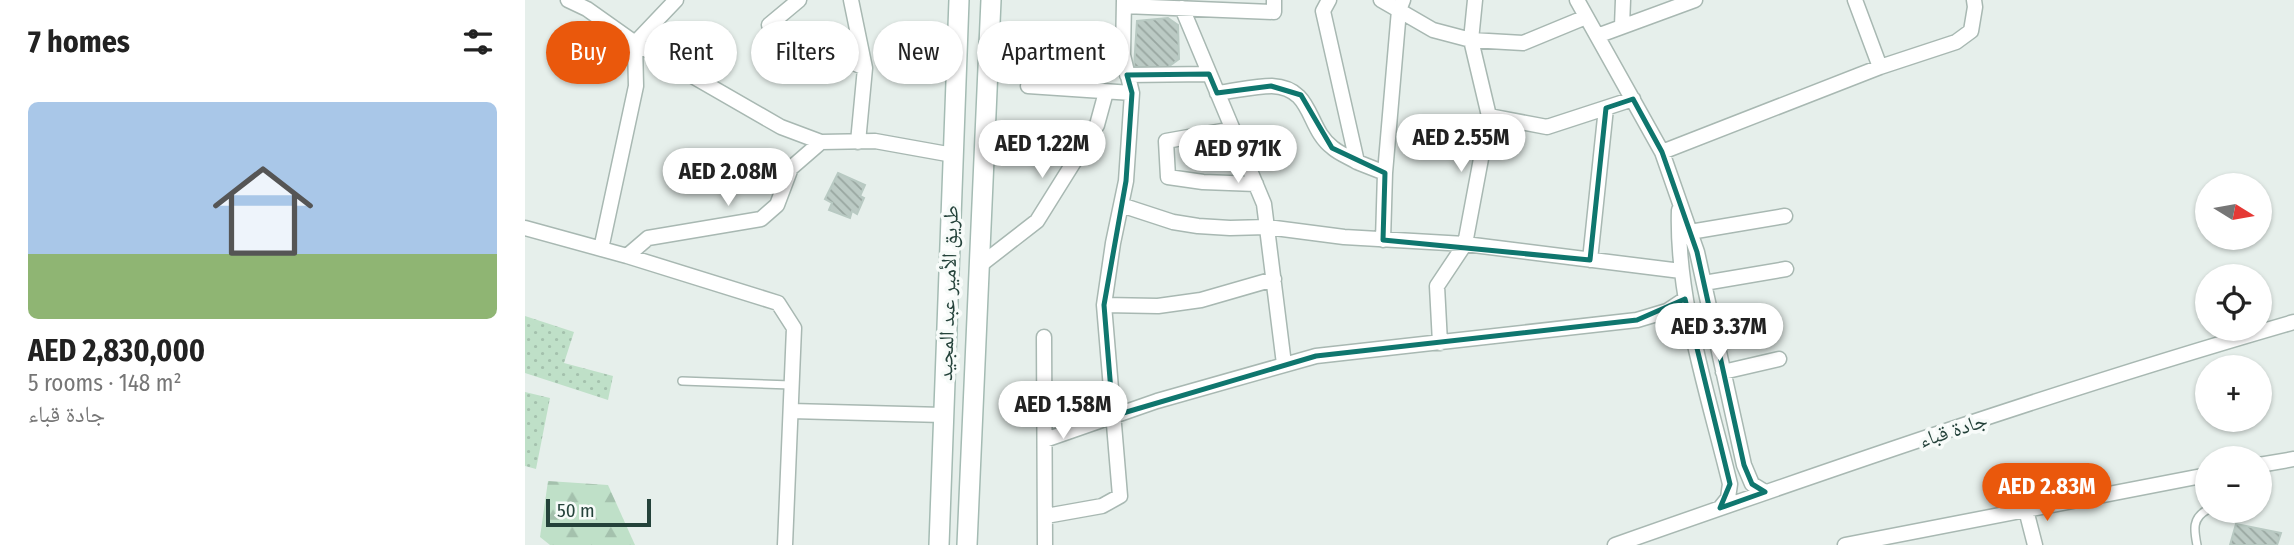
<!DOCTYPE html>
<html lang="en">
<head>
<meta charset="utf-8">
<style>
	body { margin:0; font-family:"Fira Sans Condensed","Noto Naskh Arabic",sans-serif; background:#f6f6f6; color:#222; height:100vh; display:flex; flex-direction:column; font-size:26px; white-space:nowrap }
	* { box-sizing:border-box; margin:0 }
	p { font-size:23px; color:#767676 }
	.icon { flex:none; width:38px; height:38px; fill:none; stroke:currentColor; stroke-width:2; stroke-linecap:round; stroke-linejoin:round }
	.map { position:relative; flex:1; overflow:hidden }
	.sheet { display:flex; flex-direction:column; background:#fff; width:525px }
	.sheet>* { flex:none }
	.guide { position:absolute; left:21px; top:21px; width:665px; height:63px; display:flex; gap:14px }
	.needle { width:46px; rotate:101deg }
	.buttons { position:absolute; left:1670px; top:173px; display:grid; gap:14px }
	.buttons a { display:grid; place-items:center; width:77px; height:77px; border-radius:50%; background:#fff; box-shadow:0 2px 5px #0004; font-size:35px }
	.scale { position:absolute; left:21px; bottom:18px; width:105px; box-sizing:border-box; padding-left:7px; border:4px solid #24423a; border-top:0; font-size:19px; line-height:24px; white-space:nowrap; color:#24423a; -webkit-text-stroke:5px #f7fbf9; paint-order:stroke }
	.price { position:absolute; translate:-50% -60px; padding:0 16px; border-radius:24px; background:#fff; color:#222; font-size:23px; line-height:46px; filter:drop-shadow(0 2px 4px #0008) }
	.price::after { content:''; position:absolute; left:50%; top:42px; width:21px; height:16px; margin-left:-10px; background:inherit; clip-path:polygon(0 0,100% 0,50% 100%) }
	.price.active { background:#ea580c; color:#fff }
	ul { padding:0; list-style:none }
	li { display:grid; align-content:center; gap:14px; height:371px; padding:0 28px }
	li span { display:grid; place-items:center; height:217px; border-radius:10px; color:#555 }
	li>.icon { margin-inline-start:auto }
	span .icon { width:126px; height:126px; fill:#fffc; stroke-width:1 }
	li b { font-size:30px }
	h2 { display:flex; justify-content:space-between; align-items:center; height:84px; padding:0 28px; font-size:30px }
	.tag { padding:0 24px; border-radius:32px; background:#fff; box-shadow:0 2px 5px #0004; font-size:24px; line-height:63px }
	.tag.active { background:#ea580c; color:#fff }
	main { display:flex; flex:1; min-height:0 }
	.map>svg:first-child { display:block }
	.grass { fill:url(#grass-dots) }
	.forest { fill:url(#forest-firs) }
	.building { fill:url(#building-back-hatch); stroke:#b8c9c2; stroke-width:2 }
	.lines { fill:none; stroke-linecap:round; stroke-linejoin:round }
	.lane-casing { stroke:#a8b8b2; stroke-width:10 }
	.street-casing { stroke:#a8b8b2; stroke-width:17 }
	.secondary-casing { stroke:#a4bbb3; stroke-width:22 }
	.lane { stroke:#fff; stroke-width:7 }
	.street { stroke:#fff; stroke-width:14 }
	.secondary { stroke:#fff; stroke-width:19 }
	.marked { fill:none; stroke:#0f766e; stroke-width:5; stroke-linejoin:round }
	.labels { text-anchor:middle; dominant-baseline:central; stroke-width:7; stroke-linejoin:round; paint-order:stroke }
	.street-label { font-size:21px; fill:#24423a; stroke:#f7fbf9 }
</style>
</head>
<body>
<main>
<section class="sheet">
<h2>7 homes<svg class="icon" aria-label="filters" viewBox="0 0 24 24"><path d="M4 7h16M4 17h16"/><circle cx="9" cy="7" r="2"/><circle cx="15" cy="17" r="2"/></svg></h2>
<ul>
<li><span style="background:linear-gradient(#a9c7e8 70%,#8fb573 0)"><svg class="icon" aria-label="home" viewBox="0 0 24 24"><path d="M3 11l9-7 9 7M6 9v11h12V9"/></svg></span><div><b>AED 2,830,000</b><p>5 rooms · 148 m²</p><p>جادة قباء</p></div></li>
</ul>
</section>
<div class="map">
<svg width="1769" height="545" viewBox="0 0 1769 545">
	<defs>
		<pattern id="grass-dots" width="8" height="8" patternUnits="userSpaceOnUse" patternTransform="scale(1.75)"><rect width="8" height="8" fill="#bfe0c8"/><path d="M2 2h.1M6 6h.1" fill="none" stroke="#a4c1ad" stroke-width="1.8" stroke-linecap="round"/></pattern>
		<pattern id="forest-firs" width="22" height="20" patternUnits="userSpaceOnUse" patternTransform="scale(1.75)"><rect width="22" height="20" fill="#bfe0c8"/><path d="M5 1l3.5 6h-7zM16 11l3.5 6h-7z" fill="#a4c1ad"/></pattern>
		<pattern id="building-back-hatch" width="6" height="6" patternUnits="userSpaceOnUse" patternTransform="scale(1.75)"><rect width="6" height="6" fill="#bbcac4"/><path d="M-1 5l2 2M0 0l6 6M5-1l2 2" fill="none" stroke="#98a6a0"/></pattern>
	</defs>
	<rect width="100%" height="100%" fill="#e6efeb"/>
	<path class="grass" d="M0,316L49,332L39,363L88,376L83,400L0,373Z
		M0,392L25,398L11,469L0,466Z"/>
	<path class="forest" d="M23,481L83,485L110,545H25L15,537Z"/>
	<path class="building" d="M643,18L653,25L654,59L643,67H609L612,21Z
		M313,173L340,185L335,196L339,198L332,214L327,211L325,218L304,210L307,203L300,199Z
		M1711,524L1756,533L1752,545H1705Z"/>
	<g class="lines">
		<g class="lane-casing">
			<path id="lane" d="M157,381L266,385
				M1672,545C1669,530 1667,518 1682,510"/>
		</g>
		<g class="street-casing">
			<path id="street" d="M43,0L62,9L110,43L256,127L296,142L350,141L428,155
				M274,0L244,25L340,68
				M326,0L340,68L333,142
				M804,0L798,11L832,162L860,173
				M856,0L908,30L946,40L998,43L1061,17
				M1052,0L1137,152L1172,252L1219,465L1227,484L1240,492
				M1330,0L1355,67
				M599,6L749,12V0
				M657,8L739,204L759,364
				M1097,26L1098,0
				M1072,36L1170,0
				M498,49L598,55
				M602,75L684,74
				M503,86L607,93
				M692,93C710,91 729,86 747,86C789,88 781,128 808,148C815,154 824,157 832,162
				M964,116L1022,127L1108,99
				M708,129L641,141L643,177L678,182L731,184
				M1137,152L1355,67L1431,42L1446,31L1450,7L1449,0
				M596,205L648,222L673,226L705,228L742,227L819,237L940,244L1156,271
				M1154,210C1151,299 1184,397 1205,484L1203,498L1195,508
				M0,228L102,256L253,303L269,328L260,545
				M1165,232L1260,216
				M858,240L860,173L874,10L878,0
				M76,249L111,86L110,43L151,0
				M102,256L123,238L236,219L252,205L266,168L296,142
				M1065,260L1081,108
				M454,266L512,221L572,125L581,92
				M1179,283L1261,269
				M579,305L633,306L676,300L749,279
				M519,337L520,545
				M915,343L912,286L940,244L964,116L946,40L950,0
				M1198,372L1254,359
				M266,411L418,415
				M520,440L632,401L791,356L1112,320L1142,311L1160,299
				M1734,465L1769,459
				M1501,510L1510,545
				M521,516L577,506L595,496L579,305L588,243L601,181L607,93L598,55L599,0
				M1090,545C1315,466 1540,388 1769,322
				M1320,545L1682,475"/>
		</g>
		<g class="secondary-casing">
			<path id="secondary" d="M414,545L434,0
				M442,545L466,0"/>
		</g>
		<use href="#lane" class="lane"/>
		<use href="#street" class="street"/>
		<use href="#secondary" class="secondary"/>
	</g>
	<path class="marked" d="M684,74L692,93L746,86L776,95L807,148L860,173L858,240L1065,260L1081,108L1108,99L1137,152L1172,252L1219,465L1227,484L1240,492L1195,508L1205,484L1160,299L1112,320L791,356L588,416L579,305L601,181L607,93L602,75Z"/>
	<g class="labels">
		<g class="street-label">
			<text transform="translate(423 293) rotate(-88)">طريق الأمير عبد المجيد</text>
			<text transform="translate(1428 430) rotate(-18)">جادة قباء</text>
		</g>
	</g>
</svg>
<div class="buttons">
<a><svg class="needle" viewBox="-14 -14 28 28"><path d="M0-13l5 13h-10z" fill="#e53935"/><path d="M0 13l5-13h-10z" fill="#767676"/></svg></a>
<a><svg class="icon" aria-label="locate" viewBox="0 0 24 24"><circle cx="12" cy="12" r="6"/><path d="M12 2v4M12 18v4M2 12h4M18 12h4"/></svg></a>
<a>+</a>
<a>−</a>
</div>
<div class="scale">50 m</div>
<b class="price" style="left:936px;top:174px">AED 2.55M</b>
<b class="price" style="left:517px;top:180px">AED 1.22M</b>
<b class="price" style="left:713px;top:185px">AED 971K</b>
<b class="price" style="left:203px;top:208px">AED 2.08M</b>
<b class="price" style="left:1194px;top:363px">AED 3.37M</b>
<b class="price" style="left:538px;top:441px">AED 1.58M</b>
<b class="price active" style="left:1522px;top:523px">AED 2.83M</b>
<div class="guide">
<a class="tag active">Buy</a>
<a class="tag">Rent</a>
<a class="tag">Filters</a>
<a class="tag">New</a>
<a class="tag">Apartment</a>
</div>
</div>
</main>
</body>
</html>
